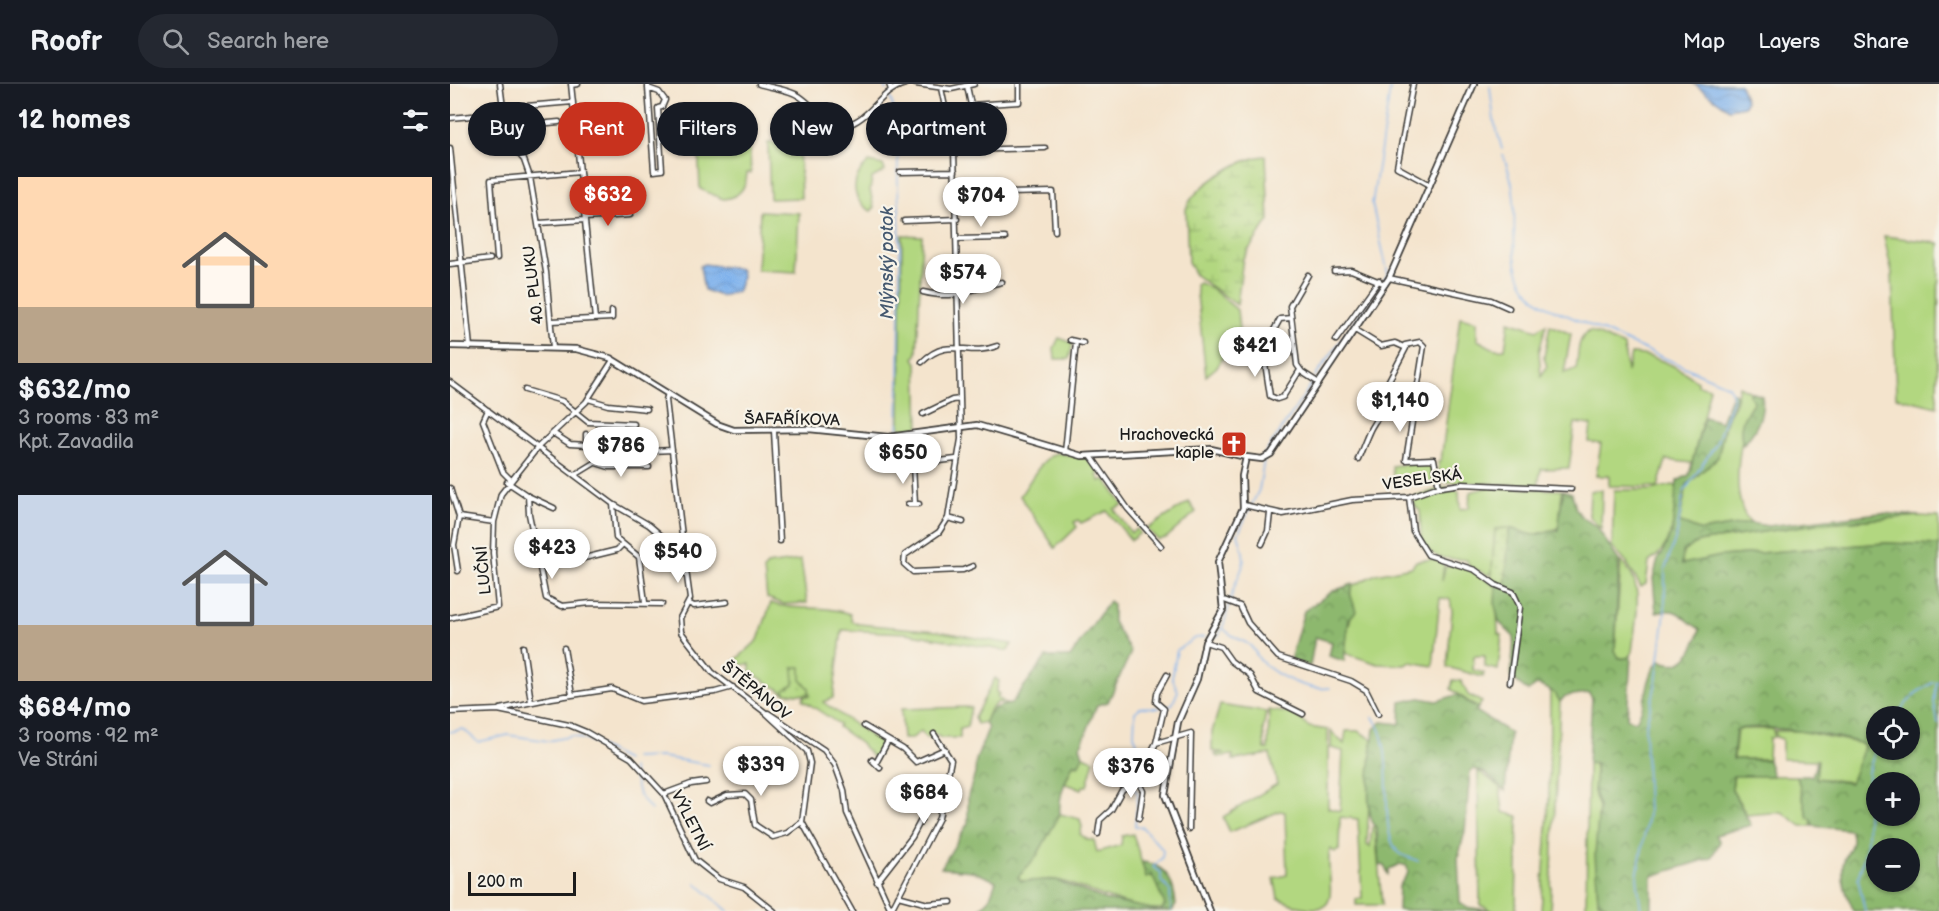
<!DOCTYPE html>
<html lang="en">
<head>
<meta charset="utf-8">
<style>
	body { margin:0; font-family:"Balsamiq Sans",sans-serif; background:#242831; color:#f1f3f6; height:100vh; display:flex; flex-direction:column; font-size:22px; white-space:nowrap }
	* { box-sizing:border-box; margin:0 }
	p { font-size:20px; color:#9ea1a6 }
	.icon { flex:none; width:33px; height:33px; fill:none; stroke:currentColor; stroke-width:2; stroke-linecap:round; stroke-linejoin:round }
	.map { position:relative; flex:1; overflow:hidden }
	.side { display:flex; flex-direction:column; background:#171b24; width:450px }
	.side>* { flex:none }
	.top-card { position:absolute; left:18px; top:18px; width:570px; height:54px; display:flex; gap:12px }
	.fabs { position:absolute; left:1416px; top:622px; display:grid; gap:12px }
	.fabs a { display:grid; place-items:center; width:54px; height:54px; border-radius:50%; background:#171b24; box-shadow:0 2px 4px #0004; font-size:30px }
	.scale { position:absolute; left:18px; bottom:15px; width:108px; box-sizing:border-box; padding-left:6px; border:3px solid #1c1c1c; border-top:0; font-size:16px; line-height:21px; white-space:nowrap; color:#1c1c1c; -webkit-text-stroke:4px #f7f3e8; paint-order:stroke }
	.price { position:absolute; translate:-50% -51px; padding:0 14px; border-radius:21px; background:#fff; color:#222; font-size:20px; line-height:39px; filter:drop-shadow(0 2px 3px #0008) }
	.price::after { content:''; position:absolute; left:50%; top:36px; width:18px; height:14px; margin-left:-9px; background:inherit; clip-path:polygon(0 0,100% 0,50% 100%) }
	.price.current { background:#c8321e; color:#fff }
	ul { padding:0; list-style:none }
	li { display:grid; align-content:center; gap:12px; height:318px; padding:0 18px }
	li span { display:grid; place-items:center; height:186px; border-radius:0px; color:#555 }
	li>.icon { margin-inline-start:auto }
	span .icon { width:108px; height:108px; fill:#fffc; stroke-width:1 }
	li b { font-size:26px }
	h2 { display:flex; justify-content:space-between; align-items:center; height:72px; padding:0 18px; font-size:26px }
	.pill { padding:0 21px; border-radius:27px; background:#171b24; box-shadow:0 2px 4px #0004; font-size:21px; line-height:54px }
	.pill.current { background:#c8321e; color:#fff }
	header { display:flex; align-items:center; gap:36px; box-sizing:border-box; height:84px; padding:0 30px; background:#171b24; border-bottom:2px solid #363941 }
	header strong { font-size:28px }
	nav { display:flex; gap:33px; margin-inline-start:auto; font-size:21px }
	.search { width:420px; height:54px; background:#242831; display:flex; align-items:center; gap:15px; box-sizing:border-box; padding:0 21px; border-radius:33px; color:#9ea1a6; font-size:22px }
	main { display:flex; flex:1; min-height:0 }
	.map>svg:first-child { display:block }
	.grass { fill:#b2d780; stroke:#677a4e; stroke-width:1.5 }
	.forest { fill:url(#forest-crowns); stroke:#546a45; stroke-width:1.5; fill-rule:evenodd }
	.wetland { fill:url(#wetland-marsh); stroke:#677a4e; stroke-width:1.5 }
	.garden { fill:url(#garden-dots); stroke:#677a4e; stroke-width:1.5 }
	.water { fill:url(#water-waves); stroke:#4e6784; stroke-width:1.5 }
	.lines { fill:none; stroke-linecap:round; stroke-linejoin:round }
	.stream { stroke:#80b2ec; stroke-width:1.5 }
	.street-casing { stroke:#3c3a37; stroke-width:7 }
	.secondary-casing { stroke:#3c3a37; stroke-width:8 }
	.street { stroke:#fff; stroke-width:4 }
	.secondary { stroke:#fff; stroke-width:4.5 }
	.labels { text-anchor:middle; dominant-baseline:central; stroke-width:4.5; stroke-linejoin:round; paint-order:stroke }
	.street-label { font-size:16px; fill:#1c1c1c; stroke:#f7f3e8 }
	.poi-label { font-size:16px; fill:#1c1c1c; stroke:#f7f3e8; text-anchor:end }
	.water-label { font-size:18px; font-style:italic; fill:#44586f; stroke:#f7f3e8 }
</style>
</head>
<body>
<header>
<strong>Roofr</strong>
<div class="search"><svg class="icon" aria-label="search" viewBox="0 0 24 24"><circle cx="10" cy="10" r="6"/><path d="M15 15l6 6"/></svg>Search here</div>
<nav><a>Map</a><a>Layers</a><a>Share</a></nav>
</header>
<main>
<section class="side">
<h2>12 homes<svg class="icon" aria-label="filters" viewBox="0 0 24 24"><path d="M4 7h16M4 17h16"/><circle cx="9" cy="7" r="2"/><circle cx="15" cy="17" r="2"/></svg></h2>
<ul>
<li><span style="background:linear-gradient(#ffd9b3 70%,#b9a48a 0)"><svg class="icon" aria-label="home" viewBox="0 0 24 24"><path d="M3 11l9-7 9 7M6 9v11h12V9"/></svg></span><div><b>$632/mo</b><p>3 rooms · 83 m²</p><p>Kpt. Zavadila</p></div></li>
<li><span style="background:linear-gradient(#c9d6e8 70%,#b9a48a 0)"><svg class="icon" aria-label="home" viewBox="0 0 24 24"><path d="M3 11l9-7 9 7M6 9v11h12V9"/></svg></span><div><b>$684/mo</b><p>3 rooms · 92 m²</p><p>Ve Stráni</p></div></li>
</ul>
</section>
<div class="map">
<svg width="1489" height="827" viewBox="0 0 1489 827">
	<defs>
		<pattern id="forest-crowns" width="20" height="18" patternUnits="userSpaceOnUse" patternTransform="scale(1.5)"><rect width="20" height="18" fill="#8db86e"/><path d="M2 6a3 3 0 1 1 6 0M12 15a3 3 0 1 1 6 0" fill="none" stroke="#72955a"/></pattern>
		<pattern id="wetland-marsh" width="20" height="14" patternUnits="userSpaceOnUse" patternTransform="scale(1.5)"><rect width="20" height="14" fill="#b2d780"/><path d="M1 5h8M5 5V1M11 12h8M15 12V8" fill="none" stroke="#98b86e"/></pattern>
		<pattern id="garden-dots" width="8" height="8" patternUnits="userSpaceOnUse" patternTransform="scale(1.5)"><rect width="8" height="8" fill="#b2d780"/><path d="M2 2h.1M6 6h.1" fill="none" stroke="#98b86e" stroke-width="1.8" stroke-linecap="round"/></pattern>
		<pattern id="water-waves" width="16" height="10" patternUnits="userSpaceOnUse" patternTransform="scale(1.5)"><rect width="16" height="10" fill="#80b2ec"/><path d="M0 5q4-4 8 0t8 0" fill="none" stroke="#6e98ca"/></pattern>
	</defs>
	<rect width="100%" height="100%" fill="#f7f3e8"/>
	<filter id="ink" filterUnits="userSpaceOnUse"><feTurbulence type="fractalNoise" baseFrequency=".0167" numOctaves="2"/><feDisplacementMap in="SourceGraphic" scale="12" xChannelSelector="R" yChannelSelector="G"/><feConvolveMatrix kernelMatrix="1 2 1 2 8 2 1 2 1" color-interpolation-filters="sRGB"/></filter>
	<filter id="wash" filterUnits="userSpaceOnUse"><feTurbulence type="fractalNoise" baseFrequency=".008" numOctaves="4" result="noise"/><feDisplacementMap in="SourceGraphic" scale="24" xChannelSelector="R" yChannelSelector="G"/><feGaussianBlur stdDeviation="1.35" result="paint"/><feColorMatrix in="noise" values="0 0 0 0 0 0 0 0 0 0 0 0 0 0 0 0 0 1.4 0 .05"/><feComposite in="paint" operator="in"/></filter>
	<g filter="url(#wash)">
		<rect width="100%" height="100%" fill="#f4e4cd"/>
		<path class="grass" d="M277,22L290,30L296,46H299L301,89H297C296,105 288,114 273,115L250,105L247,31C258,31 264,21 277,22Z
			M349,58L351,114L320,115L318,59Z
			M419,78L433,81L435,87L422,94L420,106L424,124L421,127C399,115 401,93 419,78Z
			M310,127L349,129L346,188L307,186Z
			M452,151L472,152L467,269L464,274L467,279L469,344L454,346L450,343Z
			M1434,152L1489,159L1487,323L1446,313L1442,189Z
			M749,199L761,204L787,226L792,272L788,276L772,274L768,282L756,292L746,201Z
			M1010,233L1027,237V256C1039,260 1040,267 1055,265L1059,237L1087,246L1096,240L1089,268L1091,292L1097,283L1094,273L1100,241L1121,250L1114,289L1126,285C1129,270 1126,254 1140,247L1174,262L1177,288L1181,270C1203,270 1229,283 1247,297V301L1260,304L1242,379L1216,376L1208,403L1159,402V392H1146L1151,360L1139,358L1141,341L1125,339L1119,384L1091,385L1088,401L991,398L988,378L991,377Z
			M609,254L623,259L619,275H605L604,264Z
			M1289,302L1301,308L1299,311L1305,316C1290,345 1278,412 1300,439L1251,447L1228,438L1237,401L1268,373L1276,335L1285,321Z
			M607,369L642,375L651,388L647,391L650,397L655,395L673,421L664,425L681,449L687,445L690,449L681,456L657,427L631,439L628,436L624,438L627,443L605,464L570,412C579,400 592,372 607,369Z
			M981,377L985,394L983,399L944,401L942,382Z
			M1223,401L1226,402L1227,407C1223,437 1225,461 1199,478L1196,500L1191,503L1177,479L1162,463L1164,406H1201Z
			M995,403L1009,407L1010,425L1019,424L1020,408L1039,403L1112,406L1109,444L1083,451L1059,444L1045,445L1043,488L1038,491L1019,482L1017,476C998,474 983,478 971,456L970,427L965,422L963,413Z
			M1152,406L1151,445L1139,432L1140,407Z
			M739,418L746,428L716,454L708,456L697,445Z
			M1469,432L1489,433V461L1435,459L1271,472L1234,481L1231,477L1233,468L1248,458L1372,439Z
			M984,475L994,480L992,497L995,483C1012,476 1032,494 1046,502L1048,550L1052,551L1048,586L1035,583V572H1024L1023,586L1034,589L1033,593L997,583L1002,527L1000,515L990,514L983,582L961,578L955,581L928,580L897,570C892,555 901,540 902,526C903,518 898,511 902,502L926,490L962,483L966,477Z
			M351,476L357,519L334,520L317,514L314,486L317,481Z
			M1171,477C1197,501 1185,537 1182,568L1179,573L1173,575L1167,572L1165,566Z
			M321,519C346,528 372,520 400,530L402,537L408,540L487,547L562,560L557,567L456,549L392,546L383,614L373,618L433,661L425,676L410,659L388,643L389,640L353,616L354,612H360L359,604L351,596L335,605V609L300,588V580L289,581L286,576L308,556Z
			M545,594L549,597L546,608L549,610L547,613L558,621L548,618L540,625L535,638L527,640L524,634Z
			M1003,596L1011,597L1018,611L1032,618L1028,624L1001,605Z
			M1100,606L1106,609L1110,618L1100,827H1091L1099,715Z
			M770,621L816,628L813,646L815,665H818L819,626L845,630L859,643L878,646V724L890,727L893,667L881,664V647L894,660L896,647H908L922,655L917,761L920,763L922,743L925,742L932,821H906V815L912,814L908,735L890,733L889,766L885,768L880,765C874,781 891,823 868,824C852,825 843,821 828,814L824,794L837,791L835,728L830,727L780,748L773,733L827,700L820,670L783,676V671L767,673L765,670L775,669L762,667V648Z
			M521,623L517,643L510,645V654H491L483,649L481,654H476L471,647L461,655H453L451,625Z
			M1287,645H1323L1324,653L1319,654L1318,675H1284Z
			M1325,647H1349L1414,660L1412,673L1401,698L1366,694L1368,676L1332,675V655L1326,653Z
			M633,672L644,676L637,702H633L632,705L615,700L623,680L628,681Z
			M1144,678L1146,698L1144,709L1149,723L1146,779L1148,817L1165,827H1136L1138,679Z
			M1028,687L1050,703L1053,728L1068,732L1066,827H1043L1030,821Z
			M1284,691L1347,692L1358,733L1361,735L1363,742H1351L1332,728L1297,731L1282,706Z
			M610,730L630,735L632,743L630,750L638,756H644L647,768L671,761L672,752L683,750L696,793L703,792L715,818L714,825C681,827 638,804 607,796C595,793 583,801 570,796L568,793L586,773Z"/>
		<path class="forest" d="M1283,308L1287,311L1276,335L1268,373L1237,401L1229,438L1251,447L1300,439L1318,442L1430,429L1469,432L1372,439L1248,458L1233,468L1232,480L1271,472L1436,459L1489,461V827H1404C1397,812 1391,798 1393,781C1395,767 1407,762 1400,746L1363,742L1361,735L1358,734L1347,692H1362L1367,676L1366,694L1400,699L1415,661C1396,652 1302,638 1286,646L1283,675L1318,676L1323,692H1283L1282,706L1301,741L1266,751L1270,758L1261,774L1202,792V827H1165L1148,817L1145,770L1149,723L1144,708L1146,680L1138,679L1142,614L1139,609L1115,612L1110,618C1105,607 1099,605 1087,601L1078,607L1061,593L1064,553L1049,538L1045,521L1046,502L1055,503L1059,444L1083,451L1108,446L1113,406L1122,409L1126,425L1132,433L1147,443L1169,477L1165,566L1169,574H1177L1181,571L1177,635L1186,637C1198,619 1195,591 1210,576C1234,589 1245,565 1250,545C1229,534 1234,523 1206,528L1203,494L1209,472L1212,470L1222,447L1227,397L1239,391L1254,333L1271,338ZM1426,633H1460V666H1426ZM1426,699H1460V732H1426ZM1426,765H1460V798H1426Z
			M1301,308L1312,312C1315,331 1306,347 1293,361C1287,342 1294,332 1304,317L1299,311Z
			M903,500L900,509L906,527L899,535L894,577L879,572L882,558L865,553L860,582L840,576L854,527L883,507Z
			M659,517L663,520V538L681,568L658,618L647,621C641,634 637,651 630,662L633,672L629,680H623C615,697 608,714 610,730L586,773L568,793L571,797L605,796L656,816L711,827L715,821L702,791L696,794L692,778C717,780 724,799 726,821L722,827H527L539,816L546,797L522,787L491,784L518,739V711L525,690L526,676L538,645L535,638C540,622 546,623 561,620L596,573H620Z
			M1006,611C1015,613 1019,622 1028,624L1026,627L1060,649L1055,707L1035,689L1024,685L1020,687L1015,747L1008,774L1010,819L1016,823L1042,827L948,826L949,802L958,789L957,782L950,780L939,785L938,790L934,781L929,782L927,744C911,734 922,662 924,645L932,638L950,640L951,618L970,614L987,617Z"/>
		<path class="wetland" d="M816,72L819,136L793,174L787,221L745,191L738,178L736,125C744,102 792,73 816,72Z"/>
		<path class="garden" d="M1059,444L1055,504L1041,499L1045,445Z
			M343,583H351V596L359,604V611L335,609V605L344,600Z"/>
		<path class="water" d="M1244,0H1290L1296,17L1294,22L1279,25Z
			M254,180L290,185L292,192L288,207L272,212L254,206L250,182Z"/>
		<g class="lines">
			<path class="stream" d="M434,0L437,6
				M1040,3L1044,37L1052,65
				M439,11C454,50 446,63 448,101C452,184 449,267 448,349
				M1053,71C1057,82 1062,95 1063,106C1069,151 1051,197 1098,223L1278,302L1283,310L1282,316L1266,360L1234,408
				M865,293L938,190L922,120L941,0
				M814,371L863,298
				M802,420L809,406L814,376
				M774,545C781,553 789,554 798,560C805,564 806,573 812,578C828,593 858,607 880,604
				M760,554L769,551C777,536 777,526 782,510C791,479 800,487 788,450L800,424
				M1487,597L1484,618L1488,640
				M710,624L691,623L685,628L684,651L687,659L683,667L685,680L678,690L677,697L688,709L685,742L692,743L713,766L712,774L703,783L711,788V797L720,806L721,827
				M715,624L722,621L728,607L722,594L727,566L745,554L755,553
				M923,633C949,671 926,741 947,767C951,772 961,774 968,777
				M1444,633L1466,609L1484,598
				M0,648L13,645L28,658L58,651L98,657L122,652L139,657L176,676
				M184,674L212,673L259,681
				M182,684L189,711L201,726
				M246,799L278,827
				M1191,827L1187,793L1198,730L1195,645L1206,599L1215,528V485L1227,450L1233,411
				M1415,827L1408,795L1417,761L1418,688L1426,665"/>
		</g>
	</g>
	<g filter="url(#ink)">
		<g class="lines">
			<g class="street-casing">
				<path id="street" d="M50,0L57,56L74,76L80,93L96,188L103,264
					M121,0L145,235
					M309,0C322,4 338,5 349,12C368,24 382,53 408,36C426,25 433,6 455,0
					M439,0L441,6
					M466,0L501,5L524,0
					M963,0L947,83L980,101
					M121,1L128,0
					M517,2L521,21L569,18V0
					M198,4L209,8L215,16L212,23L208,24L212,86L204,87L198,4V0
					M491,4L504,66L511,355L498,434L489,448L455,471L454,480L463,488L513,486L523,482
					M53,24L123,18
					M451,31L497,30
					M0,34L22,32
					M55,43L109,38
					M469,49L501,51
					M0,64L20,263
					M504,66L595,64
					M450,88L505,87
					M506,110L603,108L605,147
					M135,134L180,131
					M454,137L507,135
					M89,139L135,136
					M507,155L555,154
					M47,174L41,96L130,88
					M0,180L40,175
					M884,187L901,186L935,200
					M858,191L840,222L847,281L852,288L869,299
					M939,194L1041,216L1059,224
					M473,208C509,217 519,204 552,198
					M841,234L830,235L813,266L820,312L827,315L833,313L850,286
					M102,237L162,234V227
					M905,246L931,262L945,259L956,264L937,300
					M620,256L633,259
					M886,256L929,196
					M955,261L970,258L974,262L956,376L984,375L989,403
					M472,278C500,251 516,274 547,262
					M0,298L163,420L199,441L234,471L240,515L230,534L231,548L262,588L316,629L357,667L360,679L352,738L402,827
					M75,306L112,317L138,338L184,340
					M218,309L216,316L234,469
					M138,315L158,321L197,325
					M38,326L33,337L53,388L60,395
					M473,330L502,316L510,315
					M324,347L330,457
					M103,349L120,360L154,362
					M136,361V350
					M615,368L626,258
					M641,372L678,425L711,462
					M908,375C925,334 922,329 967,314
					M146,379L159,383H199
					M463,380L465,420
					M456,381L506,375
					M125,391L161,369L222,366
					M57,398L78,412L79,430L96,514L112,522L141,519L212,520
					M0,404L9,433L44,438
					M78,412L104,424
					M959,413L963,447L978,471L1025,486L1046,501L1063,508L1070,523L1060,598
					M163,420L166,454L189,473L195,518
					M458,420H469
					M794,421L833,430L902,416L959,413L984,404L1012,400L1121,405
					M498,434L513,438
					M812,460L818,447L820,429
					M122,477L167,466L172,461
					M8,487L4,461L9,433
					M774,516L790,522L798,539L828,573L901,597L916,606L928,630
					M240,520L244,522L277,518
					M0,534L48,523L43,469L44,438L51,410L88,363L136,318L163,276
					M755,558L771,563L781,577L800,591L809,608L853,630
					M73,563L81,618
					M114,564L122,611
					M50,625L102,614L162,605L191,617L265,608L283,603
					M0,628L48,626L119,641L136,648L181,674L214,710L245,776L269,795L294,803L324,827
					M318,629L374,666L385,681L394,706L397,729L441,826
					M414,642L453,665L466,678L495,665
					M706,659L714,625L706,618L707,609L717,591
					M422,676L430,684
					M426,679L438,657
					M687,695L693,707L689,734
					M214,710L241,700L256,698
					M257,717L260,719L277,711L295,710L301,716L305,741L323,753L337,749L352,738
					M648,750L650,736L661,726L672,706L687,695L706,659L741,649L739,745
					M427,798L462,753L471,736
					M448,812L478,820L501,818
					M441,826L489,734L501,676L484,650"/>
			</g>
			<g class="secondary-casing">
				<path id="secondary" d="M0,262L126,265L160,274L267,340L284,346L359,345L438,353L527,341L632,372L761,365L796,373
					M760,827L715,711L728,638L747,595L755,558L773,526L768,478L793,424L792,392L796,373L812,375L821,370L939,194L1024,0"/>
			</g>
			<use href="#street" class="street"/>
			<use href="#secondary" class="secondary"/>
		</g>
	</g>
	<defs>
		<g id="church-square" transform="scale(1.35)"><rect x="-9" y="-9" width="18" height="18" rx="4" fill="#c8321e" stroke="#f7f3e8"/><path d="M-1.2-6h2.4v3.5h3.3v2.4h-3.3V6h-2.4V-.1h-3.3v-2.4h3.3Z" fill="#fff"/></g>
	</defs>
	<g fill-rule="evenodd">
		<use href="#church-square" x="784" y="360"/>
	</g>
	<g class="labels">
		<g class="street-label">
			<text transform="translate(84 201) rotate(-97)">40. PLUKU</text>
			<text transform="translate(342 336) rotate(1)">ŠAFAŘÍKOVA</text>
			<text transform="translate(972 396) rotate(-8)">VESELSKÁ</text>
			<text transform="translate(34 486) rotate(-95)">LUČNÍ</text>
			<text transform="translate(306 607) rotate(39)">ŠTĚPÁNOV</text>
			<text transform="translate(240 737) rotate(63)">VÝLETNÍ</text>
		</g>
		<g class="poi-label">
			<text x="764" y="351">Hrachovecká<tspan x="764" dy="18">kaple</tspan></text>
		</g>
		<g class="water-label">
			<text transform="translate(437 179) rotate(-90)">Mlýnský potok</text>
		</g>
	</g>
</svg>
<div class="fabs">
<a><svg class="icon" aria-label="locate" viewBox="0 0 24 24"><circle cx="12" cy="12" r="6"/><path d="M12 2v4M12 18v4M2 12h4M18 12h4"/></svg></a>
<a>+</a>
<a>−</a>
</div>
<div class="scale">200 m</div>
<b class="price current" style="left:158px;top:143px">$632</b>
<b class="price" style="left:531px;top:144px">$704</b>
<b class="price" style="left:513px;top:221px">$574</b>
<b class="price" style="left:805px;top:294px">$421</b>
<b class="price" style="left:950px;top:349px">$1,140</b>
<b class="price" style="left:171px;top:394px">$786</b>
<b class="price" style="left:453px;top:401px">$650</b>
<b class="price" style="left:102px;top:496px">$423</b>
<b class="price" style="left:228px;top:500px">$540</b>
<b class="price" style="left:311px;top:713px">$339</b>
<b class="price" style="left:681px;top:715px">$376</b>
<b class="price" style="left:474px;top:741px">$684</b>
<div class="top-card">
<a class="pill">Buy</a>
<a class="pill current">Rent</a>
<a class="pill">Filters</a>
<a class="pill">New</a>
<a class="pill">Apartment</a>
</div>
</div>
</main>
</body>
</html>
